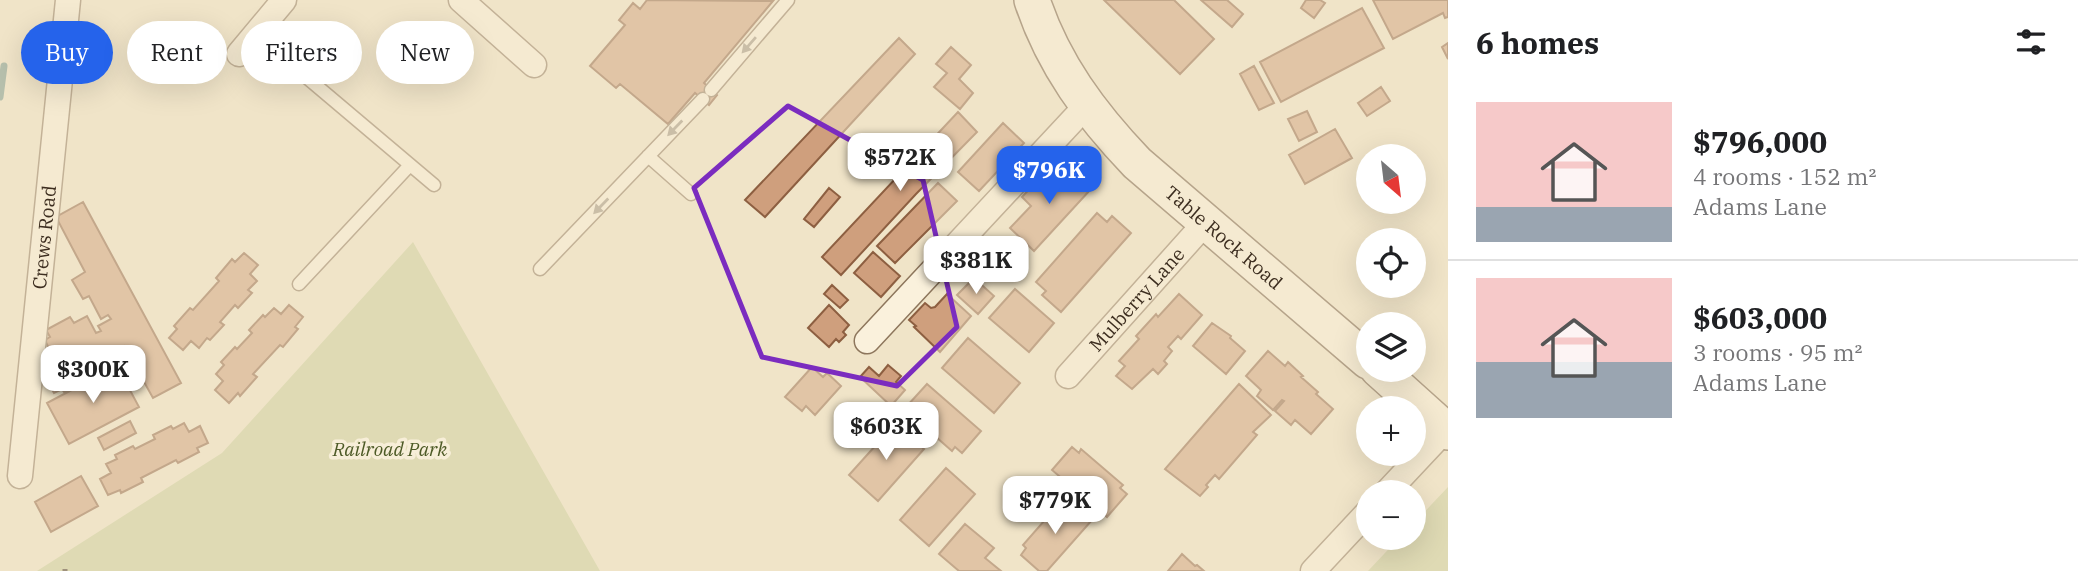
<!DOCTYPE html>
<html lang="en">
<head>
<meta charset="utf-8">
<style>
	body { margin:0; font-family:"IBM Plex Serif",serif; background:#f6f6f6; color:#202124; height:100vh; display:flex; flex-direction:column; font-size:26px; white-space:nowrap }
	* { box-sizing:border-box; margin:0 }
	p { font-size:23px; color:#757577 }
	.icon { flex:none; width:38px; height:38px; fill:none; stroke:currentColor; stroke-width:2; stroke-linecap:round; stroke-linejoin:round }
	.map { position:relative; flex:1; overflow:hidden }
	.side { display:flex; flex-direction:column; background:#fff; width:630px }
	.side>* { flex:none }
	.banner { position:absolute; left:21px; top:21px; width:665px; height:63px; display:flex; gap:14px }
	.needle { width:46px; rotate:152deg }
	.tools { position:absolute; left:1356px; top:144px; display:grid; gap:14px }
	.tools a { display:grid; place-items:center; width:70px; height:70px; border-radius:50%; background:#fff; box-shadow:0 7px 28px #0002; font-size:35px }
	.price { position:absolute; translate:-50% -60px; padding:0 16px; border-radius:14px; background:#fff; color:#222; font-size:23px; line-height:46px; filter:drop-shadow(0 2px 4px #0008) }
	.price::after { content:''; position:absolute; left:50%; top:42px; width:21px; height:16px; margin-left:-10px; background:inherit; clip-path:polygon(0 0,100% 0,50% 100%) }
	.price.current { background:#2563eb; color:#fff }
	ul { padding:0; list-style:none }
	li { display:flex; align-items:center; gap:21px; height:175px; padding:0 28px }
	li+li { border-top:2px solid #e0e0e0 }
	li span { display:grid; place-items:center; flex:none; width:196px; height:140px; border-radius:0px; color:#555 }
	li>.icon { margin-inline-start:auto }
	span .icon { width:84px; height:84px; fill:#fffc; stroke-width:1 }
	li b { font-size:30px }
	h2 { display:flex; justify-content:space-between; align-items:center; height:84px; padding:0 28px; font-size:30px }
	.pill { padding:0 24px; border-radius:32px; background:#fff; box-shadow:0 7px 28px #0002; font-size:24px; line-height:63px }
	.pill.current { background:#2563eb; color:#fff }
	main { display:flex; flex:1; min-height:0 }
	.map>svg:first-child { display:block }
	.green { fill:#c9cf9b }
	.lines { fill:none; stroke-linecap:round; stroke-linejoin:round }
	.stream { stroke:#6f938a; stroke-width:7 }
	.building { fill:#cf9f7d; stroke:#8d5f41; stroke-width:2 }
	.service-casing { stroke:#8d765c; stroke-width:15 }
	.minor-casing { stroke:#8d765c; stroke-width:27 }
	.secondary-casing { stroke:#6f573f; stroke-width:38 }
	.service { stroke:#faf1dc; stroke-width:12 }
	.minor { stroke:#faf1dc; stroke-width:24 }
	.secondary { stroke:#faf1dc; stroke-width:35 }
	.rail { stroke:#3d2e20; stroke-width:5; stroke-dasharray:12 12; stroke-linecap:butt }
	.oneway { fill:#9c907e }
	.marked { fill:none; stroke:#7b2cbf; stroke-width:5; stroke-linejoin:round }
	.labels { text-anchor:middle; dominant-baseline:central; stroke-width:7; stroke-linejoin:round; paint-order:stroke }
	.street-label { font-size:19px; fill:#3d2e20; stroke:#f7eed8 }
	.park-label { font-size:19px; font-style:italic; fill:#4d5a26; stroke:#f7eed8 }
</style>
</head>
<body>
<main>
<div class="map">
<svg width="1448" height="571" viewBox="0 0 1448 571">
	<rect width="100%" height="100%" fill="#f0e4c8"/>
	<path class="green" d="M413,242L600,571H37L222,453Z
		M1448,487V571H1368L1400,537H1414V523Z"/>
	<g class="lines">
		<path class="stream" d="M0,97L4,66"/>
	</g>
	<path class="building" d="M647,0L773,1L704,83L717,95L709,105L695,93L668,124L620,84L616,88L590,66L625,25L619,20L633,3L640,9Z
		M1104,0H1174L1214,39L1180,74Z
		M1201,0H1227L1243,14L1232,27Z
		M1306,0H1320L1325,3L1314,18L1301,8Z
		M1373,0H1448V17L1445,18L1443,13L1393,39Z
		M1362,8L1384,48L1281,102L1260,62Z
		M899,38L915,54L765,217L745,200Z
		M1448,43V59L1442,47Z
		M951,47L971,65L959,79L973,93L960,109L934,87L947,73L936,64Z
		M1254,66L1274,103L1259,110L1240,74Z
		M1381,87L1390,101L1367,116L1358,103Z
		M1307,111L1317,132L1299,141L1288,119Z
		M958,112L977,132L916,194L841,275L822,257Z
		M1003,123L1024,143L979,191L958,172Z
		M1335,129L1352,158L1305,184L1289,155Z
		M1068,167L1091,189L1034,251L1010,228L1031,206L1022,197L1047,170L1057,179Z
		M938,183L957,201L895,263L877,246Z
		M829,188L840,197L814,227L804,219Z
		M83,202L181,383L153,398L124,346L108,355L113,365L64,392L62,389L54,393L43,373L51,368L43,355L50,351L45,340L50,337L46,330L70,317L74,323L87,316L96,333L101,331L98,326L111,319L108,315L101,319L89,296L83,299L72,280L85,272L56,217Z
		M1097,213L1107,222L1112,216L1131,233L1061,312L1042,295L1046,291L1036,282Z
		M873,252L900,276L881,297L854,273Z
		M244,253L258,265L250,274L257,281L248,290L252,293L238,308L235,305L220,322L224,325L210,340L207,338L199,348L191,341L183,350L169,338L177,329L174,326L190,308L193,310L219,281L216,278L232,259L235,262Z
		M974,278L994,296L978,314L957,295Z
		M832,285L848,300L840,308L824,294Z
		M1015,289L1054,323L1029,352L989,318Z
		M947,294L971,316L940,352L914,327L916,326L909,320L925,303L931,308L935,307Z
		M1179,294L1202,315L1181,339L1178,336L1168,347L1172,351L1164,361L1167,364L1158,374L1153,369L1132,389L1116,376L1125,366L1119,361L1139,339L1136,336L1156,314L1158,317Z
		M289,305L303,317L295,327L298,329L283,347L280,345L253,374L257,377L240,396L238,393L229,403L215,390L223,381L216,374L224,365L221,362L235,347L237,349L252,333L249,330L263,315L265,317L274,308L281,314Z
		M829,305L849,325L843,332L846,335L839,342L836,339L829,347L808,328Z
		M1212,323L1231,336L1230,338L1245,351L1226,374L1193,346Z
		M968,338L1020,383L994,413L942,368Z
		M1268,351L1285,366L1288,362L1303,376L1301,377L1318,392L1316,394L1333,409L1311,434L1295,420L1291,425L1275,411L1284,401L1282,400L1273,410L1257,396L1261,390L1246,376Z
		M888,365L901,376L896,382L905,390L891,406L860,377L869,367L879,376Z
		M117,366L139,407L69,444L47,403Z
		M812,367L823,377L827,373L841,386L815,415L806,406L802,411L785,397Z
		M927,384L981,431L962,453L955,447L952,451L911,415L914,412L907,406Z
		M1239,384L1271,415L1253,432L1257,435L1219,479L1215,475L1206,485L1208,487L1200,496L1165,469Z
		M130,421L136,433L104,450L98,438Z
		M184,423L189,432L200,426L208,443L197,448L199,452L178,463L176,460L141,478L143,482L121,493L120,490L108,495L100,479L111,473L106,464L117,459L115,455L133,446L135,449L155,439L153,435L171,426L173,429Z
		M895,424L924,449L878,501L849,475Z
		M1072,447L1079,453L1081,449L1123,485L1120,488L1127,494L1107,517L1052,470Z
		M946,468L975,494L929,546L900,520Z
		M81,476L98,506L51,532L35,502Z
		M1069,500L1092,520L1047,571H1039L1021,555L1026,548L1023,545L1059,504L1063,507Z
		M965,524L994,548L985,558L1001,571H959L939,554Z
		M1182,554L1195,566L1197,565L1204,571H1168Z"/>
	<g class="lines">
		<g class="service-casing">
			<path id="service" d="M240,54L286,60L434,185
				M711,90L788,0
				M648,156L691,194
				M540,269L703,99
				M299,284L410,165"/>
		</g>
		<g class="minor-casing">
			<g id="minor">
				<path d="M461,0L534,65"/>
				<path d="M239,54L284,0"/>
				<path d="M867,341L1086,106"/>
				<path id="s1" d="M1068,376L1205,223"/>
				<path id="s2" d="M20,476L68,0"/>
				<path d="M1387,492L1448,427"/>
				<path d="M1313,571L1368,512"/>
			</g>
		</g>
		<g class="secondary-casing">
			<g id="secondary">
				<path id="s3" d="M1032,0C1053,64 1091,115 1137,163L1368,361"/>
				<path d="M1378,369L1448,432"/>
			</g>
		</g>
		<use href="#service" class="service"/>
		<use href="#minor" class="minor"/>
		<use href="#secondary" class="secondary"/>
		<path class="rail" d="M65,571V569"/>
	</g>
	<defs><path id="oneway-solid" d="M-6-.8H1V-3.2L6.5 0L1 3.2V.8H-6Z" transform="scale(1.75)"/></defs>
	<g class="oneway">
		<use href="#oneway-solid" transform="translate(749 45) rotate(131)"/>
		<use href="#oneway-solid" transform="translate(675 128) rotate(134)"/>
		<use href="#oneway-solid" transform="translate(601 206) rotate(134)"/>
	</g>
	<path d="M0 0H1448V571H0ZM788,106L923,180L957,327L897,386L762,357L694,188Z" fill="#f0e4c8" fill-opacity=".55" fill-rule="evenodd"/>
	<path class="marked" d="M788,106L923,180L957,327L897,386L762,357L694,188Z"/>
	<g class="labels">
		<g class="street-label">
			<text stroke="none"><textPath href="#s3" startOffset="310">Table Rock Road</textPath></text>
			<text stroke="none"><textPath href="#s2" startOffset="240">Crews Road</textPath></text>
			<text stroke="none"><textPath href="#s1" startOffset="103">Mulberry Lane</textPath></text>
		</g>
		<g class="park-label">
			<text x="390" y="449">Railroad Park</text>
		</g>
	</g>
</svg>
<div class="tools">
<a><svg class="needle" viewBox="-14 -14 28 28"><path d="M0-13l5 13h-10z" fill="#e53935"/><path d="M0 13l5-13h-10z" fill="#757577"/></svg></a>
<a><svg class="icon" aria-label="locate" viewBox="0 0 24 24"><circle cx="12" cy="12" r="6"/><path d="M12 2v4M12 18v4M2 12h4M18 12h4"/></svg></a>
<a><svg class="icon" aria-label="layers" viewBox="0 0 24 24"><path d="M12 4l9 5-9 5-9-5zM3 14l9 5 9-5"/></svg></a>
<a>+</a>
<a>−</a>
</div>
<b class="price" style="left:900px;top:193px">$572K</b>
<b class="price current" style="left:1049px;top:206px">$796K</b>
<b class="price" style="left:976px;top:296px">$381K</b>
<b class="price" style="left:93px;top:405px">$300K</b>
<b class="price" style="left:886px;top:462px">$603K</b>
<b class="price" style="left:1055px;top:536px">$779K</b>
<div class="banner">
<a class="pill current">Buy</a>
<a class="pill">Rent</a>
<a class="pill">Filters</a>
<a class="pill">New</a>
</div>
</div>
<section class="side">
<h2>6 homes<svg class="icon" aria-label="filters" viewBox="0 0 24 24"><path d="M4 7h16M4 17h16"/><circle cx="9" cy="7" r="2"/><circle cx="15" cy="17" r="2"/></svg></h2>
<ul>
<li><span style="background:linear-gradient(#f6c9c9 75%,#9aa5b1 0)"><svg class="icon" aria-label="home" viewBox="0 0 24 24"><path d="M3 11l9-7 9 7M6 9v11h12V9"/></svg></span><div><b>$796,000</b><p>4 rooms · 152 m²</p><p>Adams Lane</p></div></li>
<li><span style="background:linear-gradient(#f6c9c9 60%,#9aa5b1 0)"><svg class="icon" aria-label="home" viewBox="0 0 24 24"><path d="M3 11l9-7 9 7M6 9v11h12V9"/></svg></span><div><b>$603,000</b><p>3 rooms · 95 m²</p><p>Adams Lane</p></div></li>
</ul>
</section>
</main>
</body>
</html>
